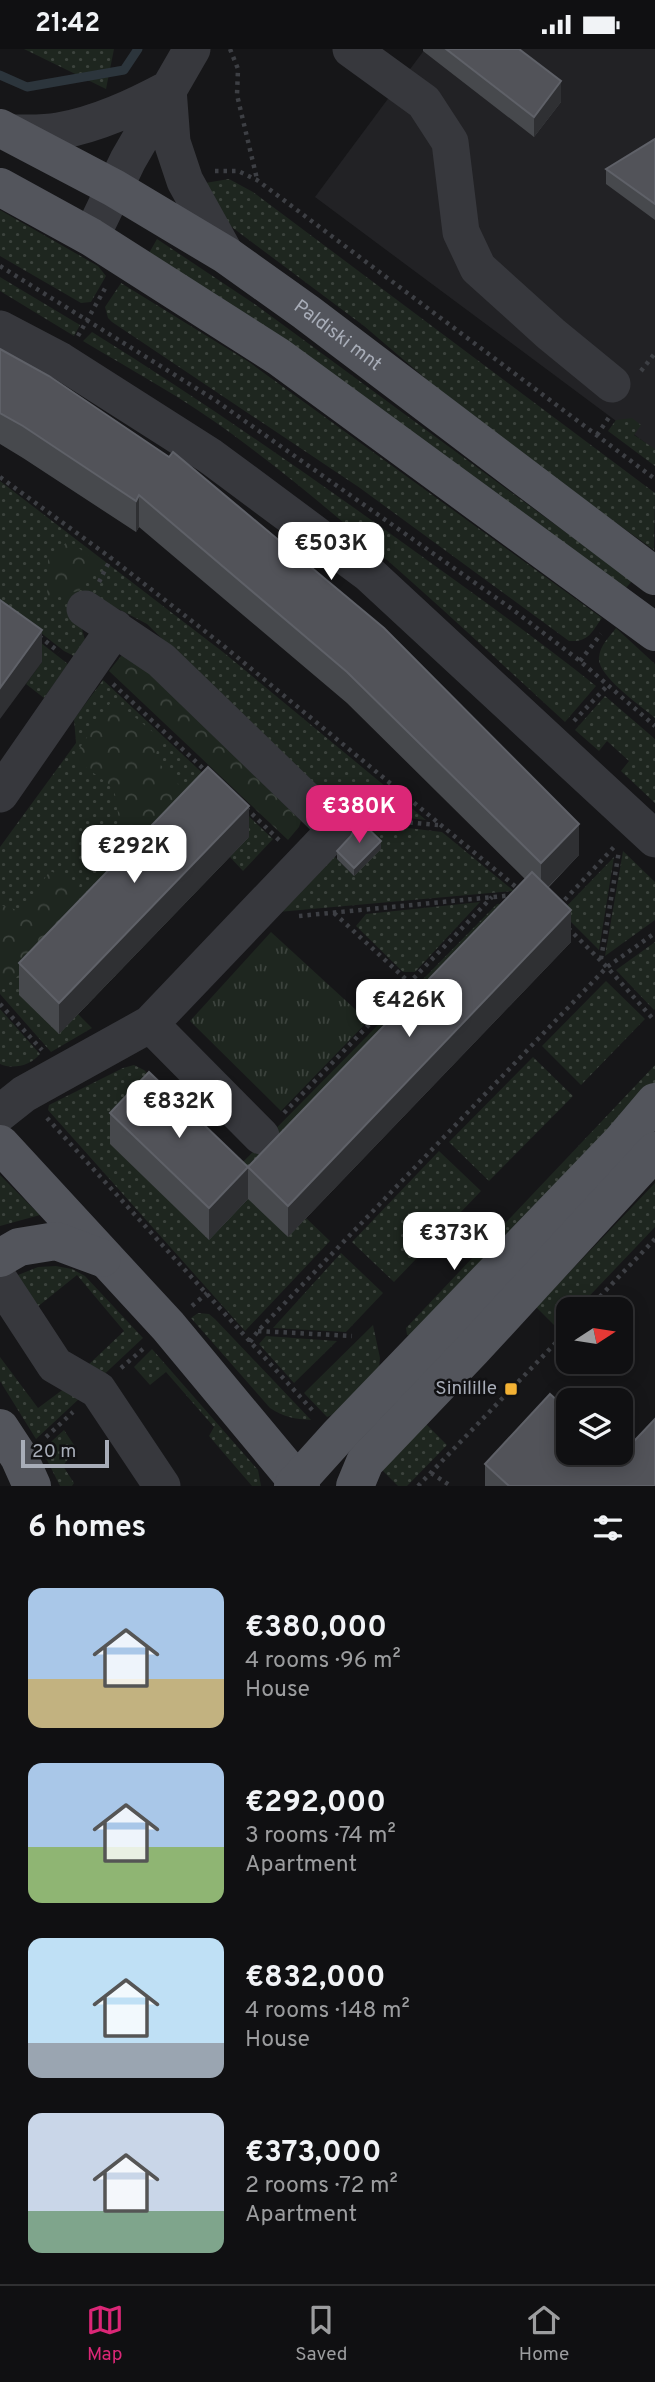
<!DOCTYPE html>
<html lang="en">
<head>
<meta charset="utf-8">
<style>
	body { margin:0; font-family:Overpass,sans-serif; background:#1e1e20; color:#f1f3f6; height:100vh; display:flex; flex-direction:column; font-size:26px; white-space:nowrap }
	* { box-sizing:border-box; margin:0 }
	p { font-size:23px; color:#9c9d9f }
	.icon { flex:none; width:38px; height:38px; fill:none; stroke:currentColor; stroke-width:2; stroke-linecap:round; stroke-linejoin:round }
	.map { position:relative; height:1437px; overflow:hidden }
	.side { display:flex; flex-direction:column; background:#101012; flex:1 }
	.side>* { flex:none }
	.needle { width:46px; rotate:78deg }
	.buttons { position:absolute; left:556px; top:1248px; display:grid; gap:14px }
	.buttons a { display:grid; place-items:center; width:77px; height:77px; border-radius:14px; background:#101012; box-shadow:0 4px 18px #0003,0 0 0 2px #303032; font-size:35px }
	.scale { position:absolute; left:21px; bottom:18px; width:88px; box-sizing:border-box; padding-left:7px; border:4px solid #a8adb8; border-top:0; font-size:19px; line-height:24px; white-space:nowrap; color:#a8adb8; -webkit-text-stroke:5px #111113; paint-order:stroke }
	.price { position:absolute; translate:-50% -60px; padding:0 16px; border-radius:14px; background:#fff; color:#222; font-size:23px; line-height:46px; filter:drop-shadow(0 2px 4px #0008) }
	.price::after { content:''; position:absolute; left:50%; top:42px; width:21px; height:16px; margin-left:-10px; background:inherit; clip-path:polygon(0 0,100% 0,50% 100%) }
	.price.current { background:#db2777; color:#fff }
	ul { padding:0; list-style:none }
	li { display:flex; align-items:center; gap:21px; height:175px; padding:0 28px }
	li span { display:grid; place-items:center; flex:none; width:196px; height:140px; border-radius:14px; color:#555 }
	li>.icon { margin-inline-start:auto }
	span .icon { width:84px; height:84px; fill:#fffc; stroke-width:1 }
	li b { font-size:30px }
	h2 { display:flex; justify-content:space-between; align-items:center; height:84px; padding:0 28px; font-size:30px }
	.status { display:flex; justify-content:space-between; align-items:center; height:49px; padding:0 35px; background:#101012; direction:ltr }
	.status svg { height:19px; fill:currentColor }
	.dock { display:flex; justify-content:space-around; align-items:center; height:98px; border-top:2px solid #303032; background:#101012; font-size:19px; color:#9c9d9f }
	.dock a { display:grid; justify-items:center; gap:4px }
	.dock .current { color:#db2777 }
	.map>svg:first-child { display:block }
	.built { fill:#222225 }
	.grass { fill:url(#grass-dots) }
	.forest { fill:url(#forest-crowns) }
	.park { fill:url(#park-tufts) }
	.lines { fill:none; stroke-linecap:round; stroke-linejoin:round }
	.stream { stroke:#2c353c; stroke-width:9 }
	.path { stroke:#3d3f44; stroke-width:4.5; stroke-dasharray:3.5 5; stroke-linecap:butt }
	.minor { stroke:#37383d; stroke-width:37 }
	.major { stroke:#53555c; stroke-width:38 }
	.wall { fill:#47494d }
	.shaded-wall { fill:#2f3033 }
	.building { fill:#525359; stroke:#5f6168; stroke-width:2 }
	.poi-dot { fill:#f2b134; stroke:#111113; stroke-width:2.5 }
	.labels { text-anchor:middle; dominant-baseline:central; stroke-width:5; stroke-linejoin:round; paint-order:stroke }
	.street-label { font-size:19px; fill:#a8adb8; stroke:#111113 }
	.poi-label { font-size:19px; fill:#a8adb8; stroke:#111113; text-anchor:end }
</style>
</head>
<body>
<div class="status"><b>21:42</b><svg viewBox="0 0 49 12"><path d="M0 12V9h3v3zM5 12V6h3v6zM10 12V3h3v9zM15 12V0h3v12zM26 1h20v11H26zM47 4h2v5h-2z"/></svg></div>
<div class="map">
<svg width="655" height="1437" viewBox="0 0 655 1437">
	<defs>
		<pattern id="grass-dots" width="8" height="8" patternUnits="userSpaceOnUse" patternTransform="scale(1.75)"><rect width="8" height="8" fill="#1e261f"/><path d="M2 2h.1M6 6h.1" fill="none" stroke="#3c433d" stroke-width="1.8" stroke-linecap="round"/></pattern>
		<pattern id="forest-crowns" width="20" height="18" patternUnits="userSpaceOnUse" patternTransform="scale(1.75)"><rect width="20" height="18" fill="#1e261f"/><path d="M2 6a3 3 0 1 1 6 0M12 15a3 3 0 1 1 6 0" fill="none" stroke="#3c433d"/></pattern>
		<pattern id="park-tufts" width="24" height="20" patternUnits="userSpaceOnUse" patternTransform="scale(1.75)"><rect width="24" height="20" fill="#1e261f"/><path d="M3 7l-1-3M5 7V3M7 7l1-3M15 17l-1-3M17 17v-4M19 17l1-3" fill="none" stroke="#3c433d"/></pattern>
	</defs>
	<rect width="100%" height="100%" fill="#161618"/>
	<path class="built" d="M425,0H655V401L315,148Z"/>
	<path class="grass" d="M24,0H114L106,40Z
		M229,130L253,143L655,444L654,501L566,438L439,341L364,277L229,176L199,135Z
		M0,161L98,217L106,227L91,253L81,254L0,207Z
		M157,190L256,256L632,532L625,540L149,204Z
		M0,228L80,276L74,287L0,242Z
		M121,234L249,313L602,569C591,584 589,593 569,592L360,439L112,273L108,269L105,258Z
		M92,283C195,347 296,417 395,488C463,537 531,585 596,637L565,673C457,574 350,472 232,385C185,350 133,322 83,292Z
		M632,369L641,376L634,386L655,400V417L608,382L616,371Z
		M0,432L223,603L426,771L338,761L147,575L86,543L80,573L85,591L74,607L64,602L0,552Z
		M9,569L68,615L44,649L26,635L42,613Z
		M616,579L655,615V669C641,657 596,626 599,608C600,597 609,588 616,579Z
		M103,631L273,790L243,822L230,808L249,788L59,985L78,965L92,979L51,1003L0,945V798L76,694L74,670Z
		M605,647L655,690V754L621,722L629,712L607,692L599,702L575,681Z
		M347,772L442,783L514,842L278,863L333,806L354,827L357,781Z
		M623,802L655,833V871L605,907Z
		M614,808L599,901L561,863Z
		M480,853L415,923H403L356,877L366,865Z
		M515,853L306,1169L330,1192L245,1282L48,1061L49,1056L123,1019L134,1016L144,1021L241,1115L497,855Z
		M655,893V960L654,961L616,921Z
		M606,932L645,970L581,1036L542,997Z
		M0,960L40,1005C31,1016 14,1021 0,1015Z
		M533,1008L573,1047L489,1132L449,1093Z
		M655,1016V1035L415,1286H407L406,1279Z
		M439,1102L481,1142L394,1233L352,1193Z
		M0,1126L40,1166L0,1177Z
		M655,1134V1178L577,1260H569V1269L558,1280L536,1258Z
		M341,1204L383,1244L346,1283L273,1279Z
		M56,1217L72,1220L85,1227L143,1289L96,1333L85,1319L124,1282L77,1226L31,1263L13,1228L38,1218Z
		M198,1264L209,1265L215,1270L311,1371C295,1370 283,1368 270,1359L191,1269Z
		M373,1276L380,1309L379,1320L339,1363L327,1368L304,1344Z
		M266,1287L337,1292L294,1334L259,1295Z
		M152,1300L258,1421L261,1437H252L209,1387L214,1378L166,1323L150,1336L134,1318Z
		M0,1308L38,1359L69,1336L80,1349L36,1390L0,1332Z
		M425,1374L447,1396L407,1437H398L380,1419Z
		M64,1381L76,1399L63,1417L74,1434L72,1437H60L42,1401Z"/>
	<path class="forest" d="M68,492L99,513L79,542L47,548L48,510Z
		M129,603L301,772L299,778L288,791L109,622L121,607Z
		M113,650L160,689L155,710L185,742L150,796L122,789L114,739L73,709Z
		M50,822L80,834L73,863L35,914L2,939L0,937V856L21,862Z"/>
	<path class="park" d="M271,883L368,972L281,1062L190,972Z"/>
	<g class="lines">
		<path class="stream" d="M0,26L27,38L124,21L138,0"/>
		<path class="path" d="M230,0L238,20L237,46L257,130
			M215,122H238L257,131L655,430
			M0,217L215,351L512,560L580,612L655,677
			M78,287L107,236
			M641,322L655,304
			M597,386L610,367
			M0,428L111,509L220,594L521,842
			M99,533L111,509
			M39,587L59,603
			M580,612L601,585
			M113,635L209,725
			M574,672L608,636
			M246,759L280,792
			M367,770L438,776
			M559,857L615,797
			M334,864L411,935
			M299,867L514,846
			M568,879L607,918L654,971
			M601,910L619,802
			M0,955L42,1001
			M284,1064L492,848
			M47,1069L314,1363
			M192,1257L207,1244
			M588,1260L655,1190
			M258,1282L352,1287
			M250,1293L258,1282L607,918L655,884
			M121,1319L143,1300
			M46,1388L73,1363
			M431,1424L451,1437
			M418,1437L569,1280"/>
		<path class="minor" d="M351,0L424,53L450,93L461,183L478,219L551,285L612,335
			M10,84C26,84 44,85 59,82C98,75 134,58 168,40L172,93L185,132L226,206
			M91,188L128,111L192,0
			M0,280L61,312L210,407L369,525L655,790
			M0,745L115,579
			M150,975L261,1087
			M0,1064L24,1045L150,975L336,780L161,611L85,560
			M0,1232L55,1316L98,1341L162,1437"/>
		<g class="major">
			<path id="s1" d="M0,79L114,139L226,206L306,263L655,527"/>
			<path d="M0,138L91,188L279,308L655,583"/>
			<path d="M0,1095L168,1277L301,1437"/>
			<path d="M0,1209L19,1198L56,1192L102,1209"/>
			<path d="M0,1379L19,1408L32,1437"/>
			<path d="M293,1437L338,1387L621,1093L655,1053"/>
			<path d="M355,1437L365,1413L472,1301L655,1102"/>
		</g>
	</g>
	<path class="wall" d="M423,0H519L561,53L534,88L423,2Z
		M655,90V171L606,135V120Z
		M0,300L579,806L548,839L571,893L288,1188L248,1150L209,1191L110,1095V1064L248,1118L525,830L347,654L139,478L136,483L23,409L0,395Z
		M249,788L59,985L19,946V914Z
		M381,800L354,827L337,810V802Z
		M618,1409L655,1437H485V1415Z"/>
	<path class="shaded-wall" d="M561,32V53L534,88V68Z
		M139,446V478L136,483V452Z
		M42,581V613L0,670V639Z
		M249,757V788L59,985V954Z
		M579,775V806L541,845V814Z
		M381,792V800L354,827V819Z
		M571,861V893L288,1188V1157Z
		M248,1118V1150L209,1191V1159Z"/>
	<path class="building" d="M446,0H519L561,32L534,68Z
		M655,90V155L606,120Z
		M0,300L49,327L169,408L173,403L384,579L579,775L541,814L347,623L139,446L136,452L23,377L0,364Z
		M0,551L42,581L0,639Z
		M208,718L249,757L59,954L19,914Z
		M359,771L381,792L354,819L337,802L351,787Z
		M532,823L571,861L288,1157L248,1118Z
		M149,1023L248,1118L209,1159L110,1064Z
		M550,1345L569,1362V1404H613L618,1409L655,1370V1437H509L485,1415Z"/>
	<rect class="poi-dot" x="504" y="1333" width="14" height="14" rx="3.5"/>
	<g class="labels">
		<g class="street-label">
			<text stroke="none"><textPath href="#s1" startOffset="397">Paldiski mnt</textPath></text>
		</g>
		<g class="poi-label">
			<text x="497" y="1340">Sinilille</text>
		</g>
	</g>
</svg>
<div class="buttons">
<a><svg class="needle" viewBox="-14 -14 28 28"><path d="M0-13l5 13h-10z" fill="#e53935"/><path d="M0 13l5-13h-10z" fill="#9c9d9f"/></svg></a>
<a><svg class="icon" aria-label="layers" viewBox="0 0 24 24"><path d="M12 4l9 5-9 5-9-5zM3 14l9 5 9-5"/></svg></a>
</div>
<div class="scale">20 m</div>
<b class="price" style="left:331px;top:533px">€503K</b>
<b class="price current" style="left:359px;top:796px">€380K</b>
<b class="price" style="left:134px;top:836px">€292K</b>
<b class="price" style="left:409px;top:990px">€426K</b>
<b class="price" style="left:179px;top:1091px">€832K</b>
<b class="price" style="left:454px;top:1223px">€373K</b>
</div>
<section class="side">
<h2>6 homes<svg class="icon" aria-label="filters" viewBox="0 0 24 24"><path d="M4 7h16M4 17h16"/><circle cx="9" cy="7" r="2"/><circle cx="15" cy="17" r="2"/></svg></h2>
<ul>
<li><span style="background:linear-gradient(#a9c7e8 65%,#c2b280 0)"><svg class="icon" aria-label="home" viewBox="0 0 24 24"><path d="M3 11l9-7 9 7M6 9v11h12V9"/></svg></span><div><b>€380,000</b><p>4 rooms · 96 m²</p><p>House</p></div></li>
<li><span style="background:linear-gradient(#a9c7e8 60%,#8fb573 0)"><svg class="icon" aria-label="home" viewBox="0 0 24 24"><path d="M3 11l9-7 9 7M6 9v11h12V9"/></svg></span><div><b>€292,000</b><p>3 rooms · 74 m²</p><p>Apartment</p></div></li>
<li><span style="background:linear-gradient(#bfe0f5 75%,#9aa5b1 0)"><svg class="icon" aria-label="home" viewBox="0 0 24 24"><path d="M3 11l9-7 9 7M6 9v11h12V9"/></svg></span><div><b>€832,000</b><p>4 rooms · 148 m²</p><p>House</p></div></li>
<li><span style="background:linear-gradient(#c9d6e8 70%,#7fa58c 0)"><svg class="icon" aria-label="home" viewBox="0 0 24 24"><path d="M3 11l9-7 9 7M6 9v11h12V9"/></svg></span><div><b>€373,000</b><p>2 rooms · 72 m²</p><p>Apartment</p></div></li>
</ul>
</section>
<nav class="dock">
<a class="current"><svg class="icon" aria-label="map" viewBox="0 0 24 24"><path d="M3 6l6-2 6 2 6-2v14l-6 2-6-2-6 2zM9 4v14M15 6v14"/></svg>Map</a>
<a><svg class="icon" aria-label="saved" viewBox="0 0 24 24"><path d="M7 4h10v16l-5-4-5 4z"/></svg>Saved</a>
<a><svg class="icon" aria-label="home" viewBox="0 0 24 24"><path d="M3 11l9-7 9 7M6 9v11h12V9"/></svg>Home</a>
</nav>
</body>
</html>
